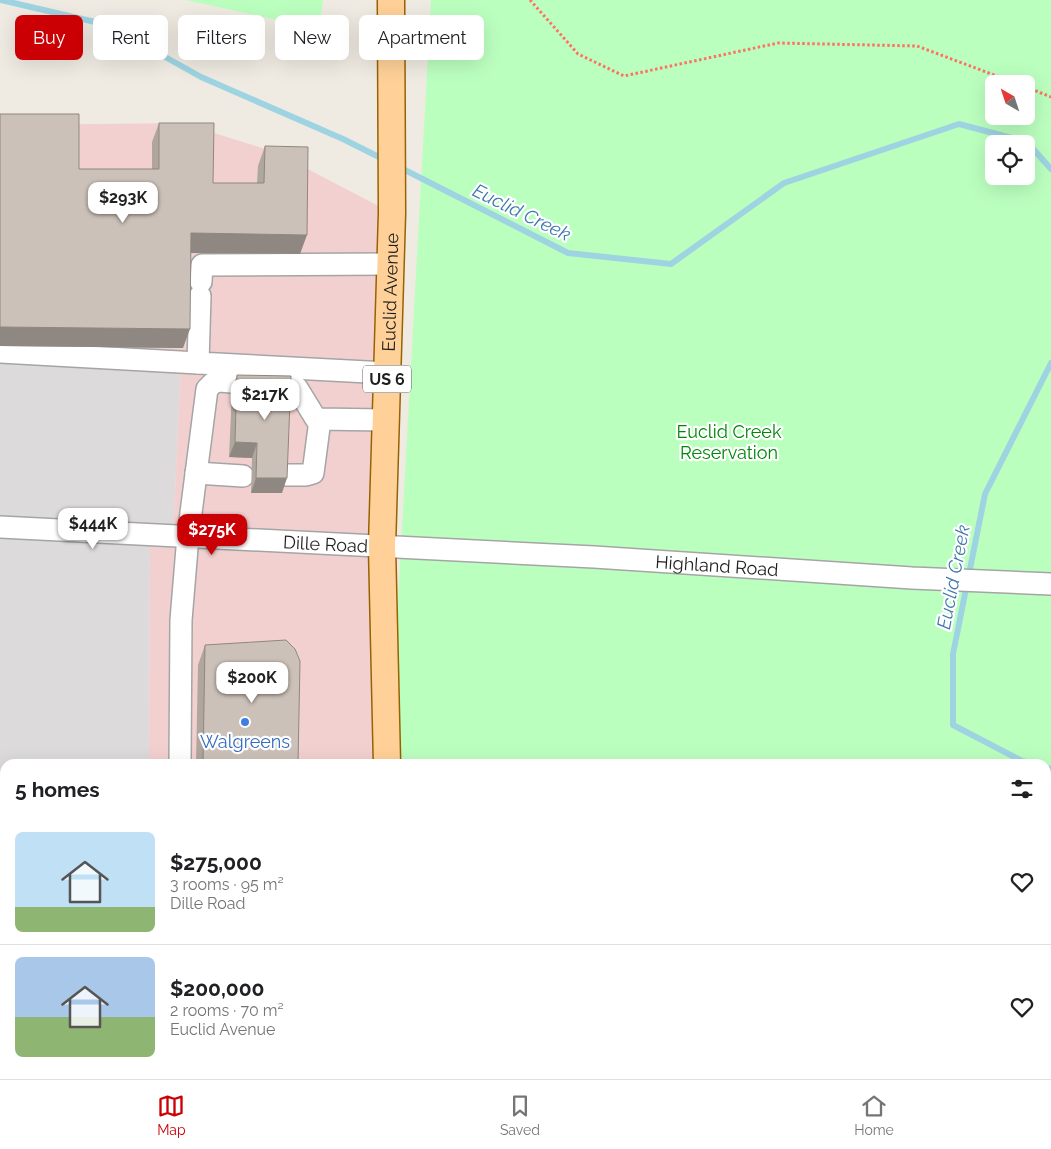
<!DOCTYPE html>
<html lang="en">
<head>
<meta charset="utf-8">
<style>
	body { margin:0; font-family:Raleway,sans-serif; background:#f2f2f2; color:#202124; height:100vh; display:flex; flex-direction:column; font-size:19px; white-space:nowrap }
	* { box-sizing:border-box; margin:0 }
	p { font-size:16px; color:#757577 }
	.icon { flex:none; width:28px; height:28px; fill:none; stroke:currentColor; stroke-width:2; stroke-linecap:round; stroke-linejoin:round }
	.map { position:relative; flex:1; overflow:hidden }
	.panel { position:absolute; left:0px; top:759px; width:1051px; height:321px; display:flex; flex-direction:column; background:#fff; border-radius:15px 15px 0 0; box-shadow:0 5px 20px #0002 }
	.panel>* { flex:none }
	.top-card { position:absolute; left:15px; top:15px; width:500px; height:45px; display:flex; gap:10px }
	.needle { width:32px; rotate:321deg }
	.controls { position:absolute; left:985px; top:75px; display:grid; gap:10px }
	.controls a { display:grid; place-items:center; width:50px; height:50px; border-radius:8px; background:#fff; box-shadow:0 5px 20px #0002; font-size:25px }
	.price { position:absolute; translate:-50% -42px; padding:0 11px; border-radius:10px; background:#fff; color:#222; font-size:16px; line-height:32px; filter:drop-shadow(0 1px 2px #0008) }
	.price::after { content:''; position:absolute; left:50%; top:30px; width:15px; height:11px; margin-left:-8px; background:inherit; clip-path:polygon(0 0,100% 0,50% 100%) }
	.price.on { background:#cb0004; color:#fff }
	ul { padding:0; list-style:none }
	li { display:flex; align-items:center; gap:15px; height:125px; padding:0 15px }
	li+li { border-top:1px solid #e0e0e0 }
	li span { display:grid; place-items:center; flex:none; width:140px; height:100px; border-radius:8px; color:#555 }
	li>.icon { margin-inline-start:auto }
	span .icon { width:60px; height:60px; fill:#fffc; stroke-width:1 }
	li b { font-size:21px }
	h2 { display:flex; justify-content:space-between; align-items:center; height:60px; padding:0 15px; font-size:21px }
	.pill { padding:0 18px; border-radius:8px; background:#fff; box-shadow:0 5px 20px #0002; font-size:18px; line-height:45px }
	.pill.on { background:#cb0004; color:#fff }
	.dock { display:flex; justify-content:space-around; align-items:center; height:70px; border-top:1px solid #e0e0e0; background:#fff; font-size:14px; color:#757577 }
	.dock a { display:grid; justify-items:center; gap:2px }
	.dock .on { color:#cb0004 }
	.map>svg:first-child { display:block }
	.residential { fill:#dcdada }
	.commercial { fill:#f3d0d0 }
	.cemetery { fill:#a1cba7 }
	.park { fill:#bbffbf; fill-rule:evenodd }
	.lines { fill:none; stroke-linecap:round; stroke-linejoin:round }
	.stream { stroke:#9ed4e2; stroke-width:6 }
	.minor-casing { stroke:#a5a5a5; stroke-width:24 }
	.major-casing { stroke:#976200; stroke-width:29 }
	.path { stroke:#ff7164; stroke-width:3; stroke-dasharray:2.5 2.5; stroke-linecap:butt }
	.minor { stroke:#fff; stroke-width:21 }
	.major { stroke:#ffd198; stroke-width:26 }
	.wall { fill:#afa69e }
	.shaded-wall { fill:#8f8781 }
	.building { fill:#ccc1b8; stroke:#8f8781 }
	.shop-dot { fill:#3f7fe0; stroke:#fff; stroke-width:2 }
	.labels { text-anchor:middle; dominant-baseline:central; stroke-width:4.5; stroke-linejoin:round; paint-order:stroke }
	.shield { fill:#fff; stroke:#626262; stroke-width:1 }
	.shield-label { font-size:16px; font-weight:bold; fill:#1e1e1e }
	.street-label { font-size:18px; fill:#1e1e1e; stroke:#fff }
	.park-label { font-size:18px; fill:#018709; stroke:#fff }
	.shop-label { font-size:18px; fill:#366cbe; stroke:#fff }
	.water-label { font-size:19px; font-style:italic; fill:#3f79af; stroke:#fff }
</style>
</head>
<body>
<div class="map">
<svg width="1051" height="1079" viewBox="0 0 1051 1079">
	<rect width="100%" height="100%" fill="#f0ebe2"/>
	<path class="residential" d="M0,352L181,362L173,536L150,535L149,764H5V1075H145V1079H0Z"/>
	<path class="commercial" d="M182,123L275,152L392,213L387,764H149L150,534L173,535L181,362L0,352V125Z
		M145,1075H388V1079H145Z"/>
	<path class="cemetery" d="M417,1075H975V1079H417Z"/>
	<path class="park" d="M185,0H323L319,29Z
		M431,0H1051V1079H988L987,1075H1046V764H389ZM994,84H1026V116H994ZM994,144H1026V176H994Z"/>
	<g class="lines">
		<path class="stream" d="M1,0L108,25L201,77L343,139L385,160
			M399,167L568,253L671,264L784,183L959,124L1027,142L1051,169
			M1032,764L1020,760L953,725V654L985,494L1051,363
			M1046,768L1051,769"/>
		<g class="minor-casing">
			<g id="minor">
				<path d="M201,282L202,265L391,264"/>
				<path d="M200,296L198,363L387,373"/>
				<path d="M0,352L198,363"/>
				<path d="M196,473L243,476"/>
				<path d="M286,475H306L313,473L320,420"/>
				<path id="s1" d="M0,527L594,557L912,578L1051,584"/>
				<path d="M180,764L181,620L188,536L207,389L213,383L220,381L297,388L316,419L386,420"/>
				<path d="M0,872L5,873"/>
				<path d="M224,1075L363,1079"/>
				<path d="M694,1075H926L954,1079"/>
				<path d="M442,1079V1075"/>
			</g>
		</g>
		<g class="major-casing">
			<g id="major">
				<path id="s2" d="M387,764L382,546L392,213L391,0"/>
				<path d="M388,1079V1075"/>
			</g>
		</g>
		<path class="path" d="M530,0L578,54L624,76L778,43L917,46L1018,84
			M1026,87L1051,97"/>
		<use href="#minor" class="minor"/>
		<use href="#major" class="major"/>
	</g>
	<path class="wall" d="M0,114L79,169H152V142L159,123L213,183H257L258,166L265,146L300,254L191,253L183,348L0,346Z
		M237,375L282,493H251L252,458L229,457L232,390Z
		M205,645L298,764H196L198,665Z"/>
	<path class="shaded-wall" d="M191,233L307,235L300,254L184,253Z
		M0,327L190,329L183,348L0,346Z
		M235,442L257,443L252,458L229,457Z
		M256,478H287L282,493H251Z"/>
	<path class="building" d="M0,114H79V169H159V123H214L213,183H264L265,146L308,147L307,235L191,233L190,329L0,327Z
		M237,375L291,376L287,478H256L257,443L235,442Z
		M286,640L295,649L300,661L298,764H203L205,645Z"/>
	<circle class="shop-dot" cx="245" cy="722" r="5"/>
	<g class="labels">
		<rect class="shield" x="363" y="365.5" width="48" height="27" rx="4"/>
		<g class="shield-label">
			<text x="387" y="379">US 6</text>
		</g>
		<g class="street-label">
			<text stroke="none"><textPath href="#s2" startOffset="472">Euclid Avenue</textPath></text>
			<text stroke="none"><textPath href="#s1" startOffset="326">Dille Road</textPath></text>
			<text stroke="none"><textPath href="#s1" startOffset="718">Highland Road</textPath></text>
		</g>
		<g class="park-label">
			<text x="729" y="431">Euclid Creek<tspan x="729" dy="21">Reservation</tspan></text>
		</g>
		<g class="shop-label">
			<text x="245" y="741">Walgreens</text>
		</g>
		<g class="water-label">
			<text transform="translate(522 212) rotate(26)">Euclid Creek</text>
			<text transform="translate(953 577) rotate(-79)">Euclid Creek</text>
		</g>
	</g>
</svg>
<div class="controls">
<a><svg class="needle" viewBox="-14 -14 28 28"><path d="M0-13l5 13h-10z" fill="#e53935"/><path d="M0 13l5-13h-10z" fill="#757577"/></svg></a>
<a><svg class="icon" aria-label="locate" viewBox="0 0 24 24"><circle cx="12" cy="12" r="6"/><path d="M12 2v4M12 18v4M2 12h4M18 12h4"/></svg></a>
</div>
<b class="price" style="left:123px;top:224px">$293K</b>
<b class="price" style="left:265px;top:421px">$217K</b>
<b class="price" style="left:93px;top:550px">$444K</b>
<b class="price on" style="left:212px;top:556px">$275K</b>
<b class="price" style="left:252px;top:704px">$200K</b>
<div class="top-card">
<a class="pill on">Buy</a>
<a class="pill">Rent</a>
<a class="pill">Filters</a>
<a class="pill">New</a>
<a class="pill">Apartment</a>
</div>
<section class="panel">
<h2>5 homes<svg class="icon" aria-label="filters" viewBox="0 0 24 24"><path d="M4 7h16M4 17h16"/><circle cx="9" cy="7" r="2"/><circle cx="15" cy="17" r="2"/></svg></h2>
<ul>
<li><span style="background:linear-gradient(#bfe0f5 75%,#8fb573 0)"><svg class="icon" aria-label="home" viewBox="0 0 24 24"><path d="M3 11l9-7 9 7M6 9v11h12V9"/></svg></span><div><b>$275,000</b><p>3 rooms · 95 m²</p><p>Dille Road</p></div><svg class="icon" aria-label="heart" viewBox="0 0 24 24"><path d="M12 20l-8-8c-3-5 5-10 8-4 3-6 11-1 8 4z"/></svg></li>
<li><span style="background:linear-gradient(#a9c7e8 60%,#8fb573 0)"><svg class="icon" aria-label="home" viewBox="0 0 24 24"><path d="M3 11l9-7 9 7M6 9v11h12V9"/></svg></span><div><b>$200,000</b><p>2 rooms · 70 m²</p><p>Euclid Avenue</p></div><svg class="icon" aria-label="heart" viewBox="0 0 24 24"><path d="M12 20l-8-8c-3-5 5-10 8-4 3-6 11-1 8 4z"/></svg></li>
</ul>
</section>
</div>
<nav class="dock">
<a class="on"><svg class="icon" aria-label="map" viewBox="0 0 24 24"><path d="M3 6l6-2 6 2 6-2v14l-6 2-6-2-6 2zM9 4v14M15 6v14"/></svg>Map</a>
<a><svg class="icon" aria-label="saved" viewBox="0 0 24 24"><path d="M7 4h10v16l-5-4-5 4z"/></svg>Saved</a>
<a><svg class="icon" aria-label="home" viewBox="0 0 24 24"><path d="M3 11l9-7 9 7M6 9v11h12V9"/></svg>Home</a>
</nav>
</body>
</html>
